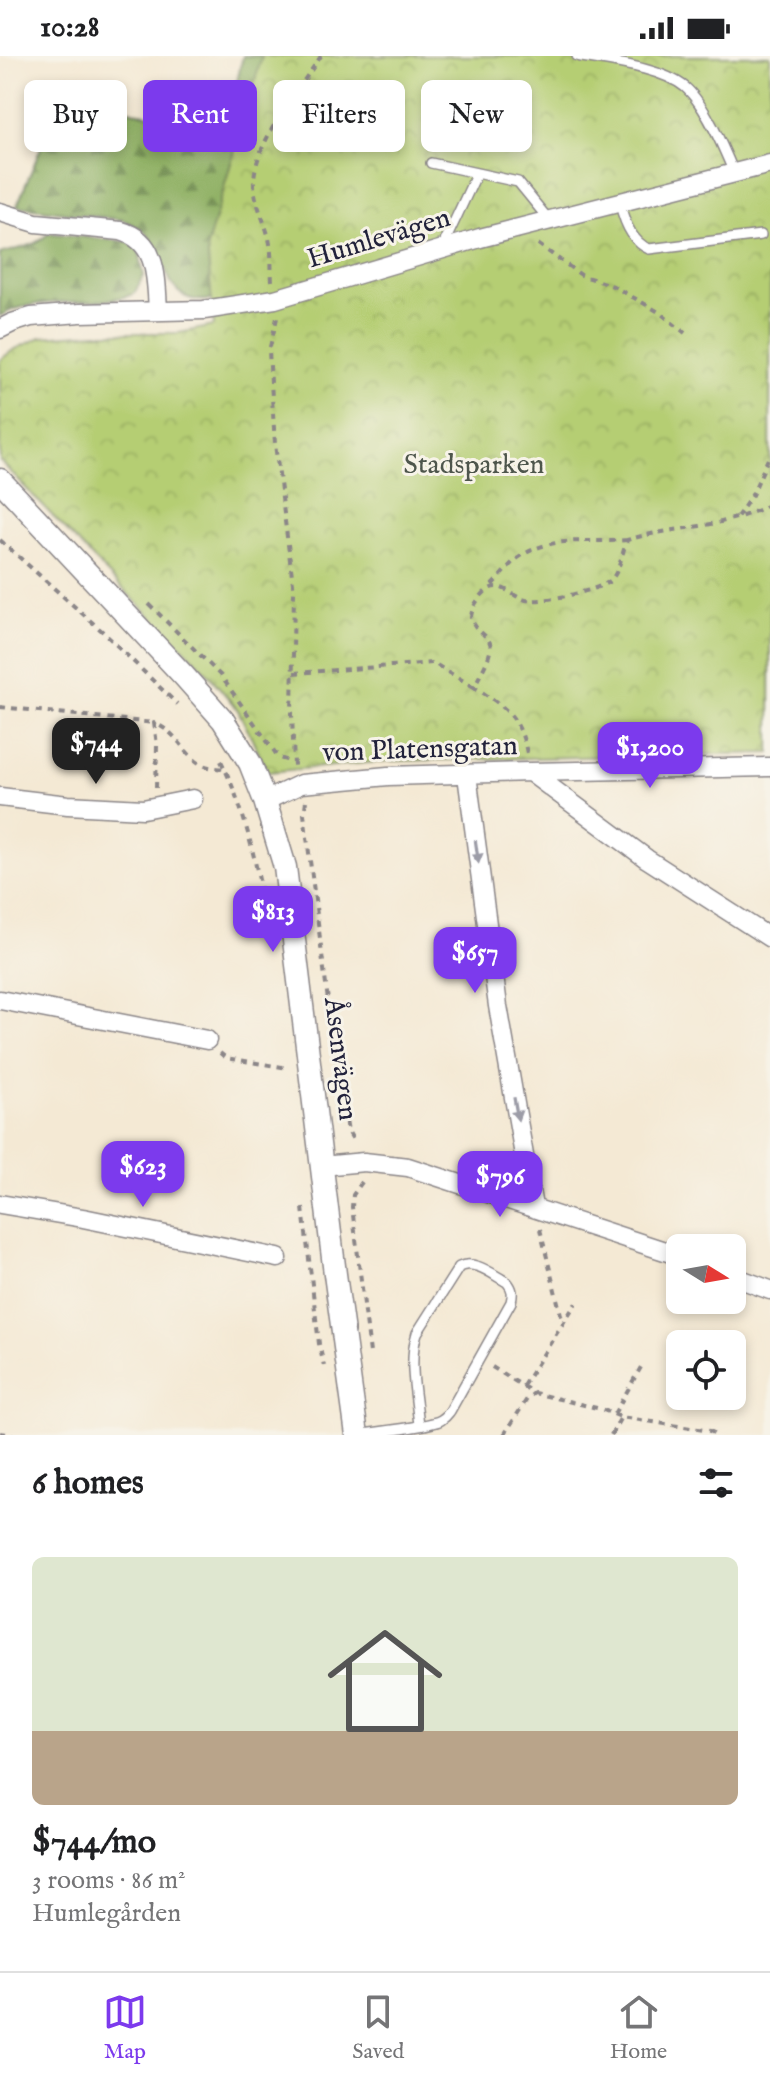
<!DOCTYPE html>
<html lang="en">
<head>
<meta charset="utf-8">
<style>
	body { margin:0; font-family:"IM FELL English",serif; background:#f2f2f2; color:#202124; height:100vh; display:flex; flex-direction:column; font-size:30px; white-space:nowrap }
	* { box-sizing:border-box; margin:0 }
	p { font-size:26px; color:#757577 }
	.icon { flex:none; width:44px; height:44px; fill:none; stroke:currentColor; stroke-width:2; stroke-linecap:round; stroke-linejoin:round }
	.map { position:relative; height:1379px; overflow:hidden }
	.sheet { display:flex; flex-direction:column; background:#fff; flex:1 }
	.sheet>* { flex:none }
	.banner { position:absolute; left:24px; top:24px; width:722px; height:72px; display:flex; gap:16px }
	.needle { width:52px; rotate:101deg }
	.controls { position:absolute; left:666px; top:1178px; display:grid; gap:16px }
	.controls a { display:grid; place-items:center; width:80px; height:80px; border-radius:12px; background:#fff; box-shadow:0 4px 12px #0003; font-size:40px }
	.price { position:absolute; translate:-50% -68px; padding:0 18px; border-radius:16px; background:#7c3aed; color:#fff; font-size:26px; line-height:52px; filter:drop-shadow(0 2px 4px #0008) }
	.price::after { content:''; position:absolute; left:50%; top:48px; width:24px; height:18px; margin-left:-12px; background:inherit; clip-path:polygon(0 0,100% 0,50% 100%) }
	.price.selected { background:#222; color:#fff }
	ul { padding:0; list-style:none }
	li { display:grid; align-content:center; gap:16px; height:424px; padding:0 32px }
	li+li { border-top:2px solid #e0e0e0 }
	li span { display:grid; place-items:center; height:248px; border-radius:12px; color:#555 }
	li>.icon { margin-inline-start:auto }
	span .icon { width:144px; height:144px; fill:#fffc; stroke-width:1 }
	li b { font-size:34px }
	h2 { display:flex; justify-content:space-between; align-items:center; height:96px; padding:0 32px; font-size:34px }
	.chip { padding:0 28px; border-radius:12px; background:#fff; box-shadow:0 4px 12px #0003; font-size:28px; line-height:72px }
	.chip.selected { background:#7c3aed; color:#fff }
	.status { display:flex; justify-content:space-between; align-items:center; height:56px; padding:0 40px; background:#fff; direction:ltr }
	.status svg { height:22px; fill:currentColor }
	.dock { display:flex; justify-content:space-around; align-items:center; height:112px; border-top:2px solid #e0e0e0; background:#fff; font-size:22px; color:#757577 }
	.dock a { display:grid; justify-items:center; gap:4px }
	.dock .selected { color:#7c3aed }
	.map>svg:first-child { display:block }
	.forest { fill:url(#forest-firs); stroke:#596a50; stroke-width:2 }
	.park { fill:url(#park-crowns); stroke:#6c7857; stroke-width:2 }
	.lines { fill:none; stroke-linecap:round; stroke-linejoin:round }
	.service-casing { stroke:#8b8688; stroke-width:12 }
	.minor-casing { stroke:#8b8688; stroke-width:21 }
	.tertiary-casing { stroke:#8b8688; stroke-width:25 }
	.path { stroke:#8b8688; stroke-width:4; stroke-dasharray:6 6; stroke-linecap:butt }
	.service { stroke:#fff; stroke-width:9 }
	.minor { stroke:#fff; stroke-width:18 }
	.tertiary { stroke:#fff; stroke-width:22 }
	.oneway { fill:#9c9ca7 }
	.labels { text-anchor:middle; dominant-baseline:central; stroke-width:6; stroke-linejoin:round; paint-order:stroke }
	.street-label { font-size:28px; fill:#22223b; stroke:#f7f3e8 }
	.park-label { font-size:28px; fill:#4e564c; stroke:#f7f3e8 }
</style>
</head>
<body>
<div class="status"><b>10:28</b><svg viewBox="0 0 49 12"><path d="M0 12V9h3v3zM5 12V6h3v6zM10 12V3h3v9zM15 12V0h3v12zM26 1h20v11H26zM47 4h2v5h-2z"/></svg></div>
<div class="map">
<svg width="770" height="1379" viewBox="0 0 770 1379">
	<defs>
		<pattern id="forest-firs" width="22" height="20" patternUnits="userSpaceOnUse" patternTransform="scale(2)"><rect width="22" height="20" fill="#90b165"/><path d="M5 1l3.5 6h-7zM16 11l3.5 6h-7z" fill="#759054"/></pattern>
		<pattern id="park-crowns" width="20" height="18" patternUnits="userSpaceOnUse" patternTransform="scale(2)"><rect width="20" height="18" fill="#b5ce73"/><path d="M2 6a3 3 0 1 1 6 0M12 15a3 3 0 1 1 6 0" fill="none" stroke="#9bb164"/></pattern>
	</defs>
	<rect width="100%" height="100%" fill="#f7f3e8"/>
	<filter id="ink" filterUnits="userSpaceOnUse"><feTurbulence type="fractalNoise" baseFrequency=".0125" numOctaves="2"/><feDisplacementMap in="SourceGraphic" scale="16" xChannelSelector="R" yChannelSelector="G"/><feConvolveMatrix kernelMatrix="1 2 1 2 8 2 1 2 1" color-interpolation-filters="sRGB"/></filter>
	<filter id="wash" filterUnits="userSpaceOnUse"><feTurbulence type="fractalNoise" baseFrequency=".006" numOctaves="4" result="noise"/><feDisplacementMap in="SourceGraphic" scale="32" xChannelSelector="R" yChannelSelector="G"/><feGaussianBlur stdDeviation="1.8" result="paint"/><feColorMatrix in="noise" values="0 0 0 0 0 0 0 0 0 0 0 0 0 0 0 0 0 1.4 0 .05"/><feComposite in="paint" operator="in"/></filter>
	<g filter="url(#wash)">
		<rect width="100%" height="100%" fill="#f4e9d4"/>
		<path class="forest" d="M243,0H311L260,237C243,239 212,246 196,244C165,239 168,207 153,186C146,174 135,169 123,164L17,150L63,38L203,72L223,67L230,55Z
			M49,177L129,186L139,195L144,220L134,238C92,253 40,237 0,260V198C21,191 31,193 49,177Z"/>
		<path class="park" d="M262,0H770V697L387,705L268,716L238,654L200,608L112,522L0,405V304L13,294L41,281L96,277H179L214,270L207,190Z"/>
	</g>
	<g filter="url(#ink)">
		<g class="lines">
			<g class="service-casing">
				<path id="service" d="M577,0C608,6 660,11 685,31C705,48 724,93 734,117
					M431,107L518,126L549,164
					M620,148C624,165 632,186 649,193L761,179
					M441,194L477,117
					M357,1379C374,1376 429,1371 441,1364C446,1361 447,1359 450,1355L511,1246C513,1238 513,1233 507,1226C493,1219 475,1203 459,1211L417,1277C408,1306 416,1339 419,1369"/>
			</g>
			<g class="minor-casing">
				<path id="minor" d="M0,156L36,167L121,175C158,185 156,223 158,255
					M0,273L12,267L31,261L80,257L204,254L275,243L480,182L770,108
					M530,716L770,711
					M467,719L498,950L533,1151
					M0,741L68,749L143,753L193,743
					M265,745L301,728L388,720L530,716L647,803L770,882
					M0,944L207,984
					M322,1110L364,1106L408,1111L680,1200
					M0,1148L83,1162L278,1202
					M732,1220L770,1234"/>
			</g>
			<g class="tertiary-casing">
				<path id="tertiary" d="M0,424L184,620L223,664L250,707L265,745L285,811L335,1218L357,1379"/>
			</g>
			<path class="path" d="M538,188L581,219L613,230L659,256L685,277
				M272,225C271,213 272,200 270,188C267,168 255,150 254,129C252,89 299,33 321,0
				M277,262L269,295L275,388L294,535L292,658L294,710
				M737,461L752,439L770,398
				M0,484L102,575L177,648
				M492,529C499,522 506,513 513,506C548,477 587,488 627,484
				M149,548L221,620L279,702L293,706
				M294,617L433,607L474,631
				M0,651L154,667
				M527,697C519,659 505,651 474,631C478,622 494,597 490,587C486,577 475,576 471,561C472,552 476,546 482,539C499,520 509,540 526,544C541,547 602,534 611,524C620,514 622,497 627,484C677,469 722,474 770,448
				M221,705C247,757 257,813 268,869
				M156,732L157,689L154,667C178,677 181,694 199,707C206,712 217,712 225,713
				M306,745L304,758L336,1007L348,1075L355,1087
				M220,997L226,1002L288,1012
				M362,1126L353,1139L352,1151L370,1297
				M303,1152L319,1288L324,1310
				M540,1173L563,1267
				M492,1311L534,1337L601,1353L621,1361L710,1375L717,1379
				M523,1330L576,1247
				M614,1358L641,1311
				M0,1377L14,1379
				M504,1379L527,1343L534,1337
				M611,1379L621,1361"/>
			<use href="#service" class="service"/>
			<use href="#minor" class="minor"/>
			<use href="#tertiary" class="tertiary"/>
		</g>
		<defs><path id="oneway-solid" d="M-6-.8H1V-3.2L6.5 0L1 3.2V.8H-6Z" transform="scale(2)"/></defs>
		<g class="oneway">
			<use href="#oneway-solid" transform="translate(477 796) rotate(82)"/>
			<use href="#oneway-solid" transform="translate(516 1053) rotate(80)"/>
		</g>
	</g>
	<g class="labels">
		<g class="street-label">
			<text transform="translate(379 183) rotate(-17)">Humlevägen</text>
			<text transform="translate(420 694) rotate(-2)">von Platensgatan</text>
			<text transform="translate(340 1003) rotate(83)">Åsenvägen</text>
		</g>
		<g class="park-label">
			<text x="474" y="409">Stadsparken</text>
		</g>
	</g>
</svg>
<div class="controls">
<a><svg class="needle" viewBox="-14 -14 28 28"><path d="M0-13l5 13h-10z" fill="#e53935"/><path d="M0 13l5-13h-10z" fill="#757577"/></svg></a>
<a><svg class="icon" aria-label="locate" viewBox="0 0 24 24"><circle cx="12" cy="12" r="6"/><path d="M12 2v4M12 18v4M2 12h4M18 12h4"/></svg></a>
</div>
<b class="price selected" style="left:96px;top:730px">$744</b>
<b class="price" style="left:650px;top:734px">$1,200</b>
<b class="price" style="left:273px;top:898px">$813</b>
<b class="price" style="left:475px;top:939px">$657</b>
<b class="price" style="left:143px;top:1153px">$623</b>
<b class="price" style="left:500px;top:1163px">$796</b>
<div class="banner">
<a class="chip">Buy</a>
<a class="chip selected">Rent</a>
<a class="chip">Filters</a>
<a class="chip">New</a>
</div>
</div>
<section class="sheet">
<h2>6 homes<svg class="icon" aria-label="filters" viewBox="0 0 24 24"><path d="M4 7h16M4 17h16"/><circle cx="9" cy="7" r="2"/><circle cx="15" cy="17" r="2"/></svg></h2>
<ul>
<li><span style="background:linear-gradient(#dfe7d0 70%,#b9a48a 0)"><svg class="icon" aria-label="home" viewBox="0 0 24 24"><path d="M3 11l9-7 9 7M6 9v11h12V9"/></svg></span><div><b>$744/mo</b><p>3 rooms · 86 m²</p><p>Humlegården</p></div></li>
</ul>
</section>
<nav class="dock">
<a class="selected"><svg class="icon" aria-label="map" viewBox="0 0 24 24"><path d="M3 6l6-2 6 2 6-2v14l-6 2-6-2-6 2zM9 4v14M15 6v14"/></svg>Map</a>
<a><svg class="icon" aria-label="saved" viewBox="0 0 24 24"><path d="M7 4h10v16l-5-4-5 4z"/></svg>Saved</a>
<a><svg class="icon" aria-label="home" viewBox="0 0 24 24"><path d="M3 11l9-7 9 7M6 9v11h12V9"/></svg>Home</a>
</nav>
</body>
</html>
